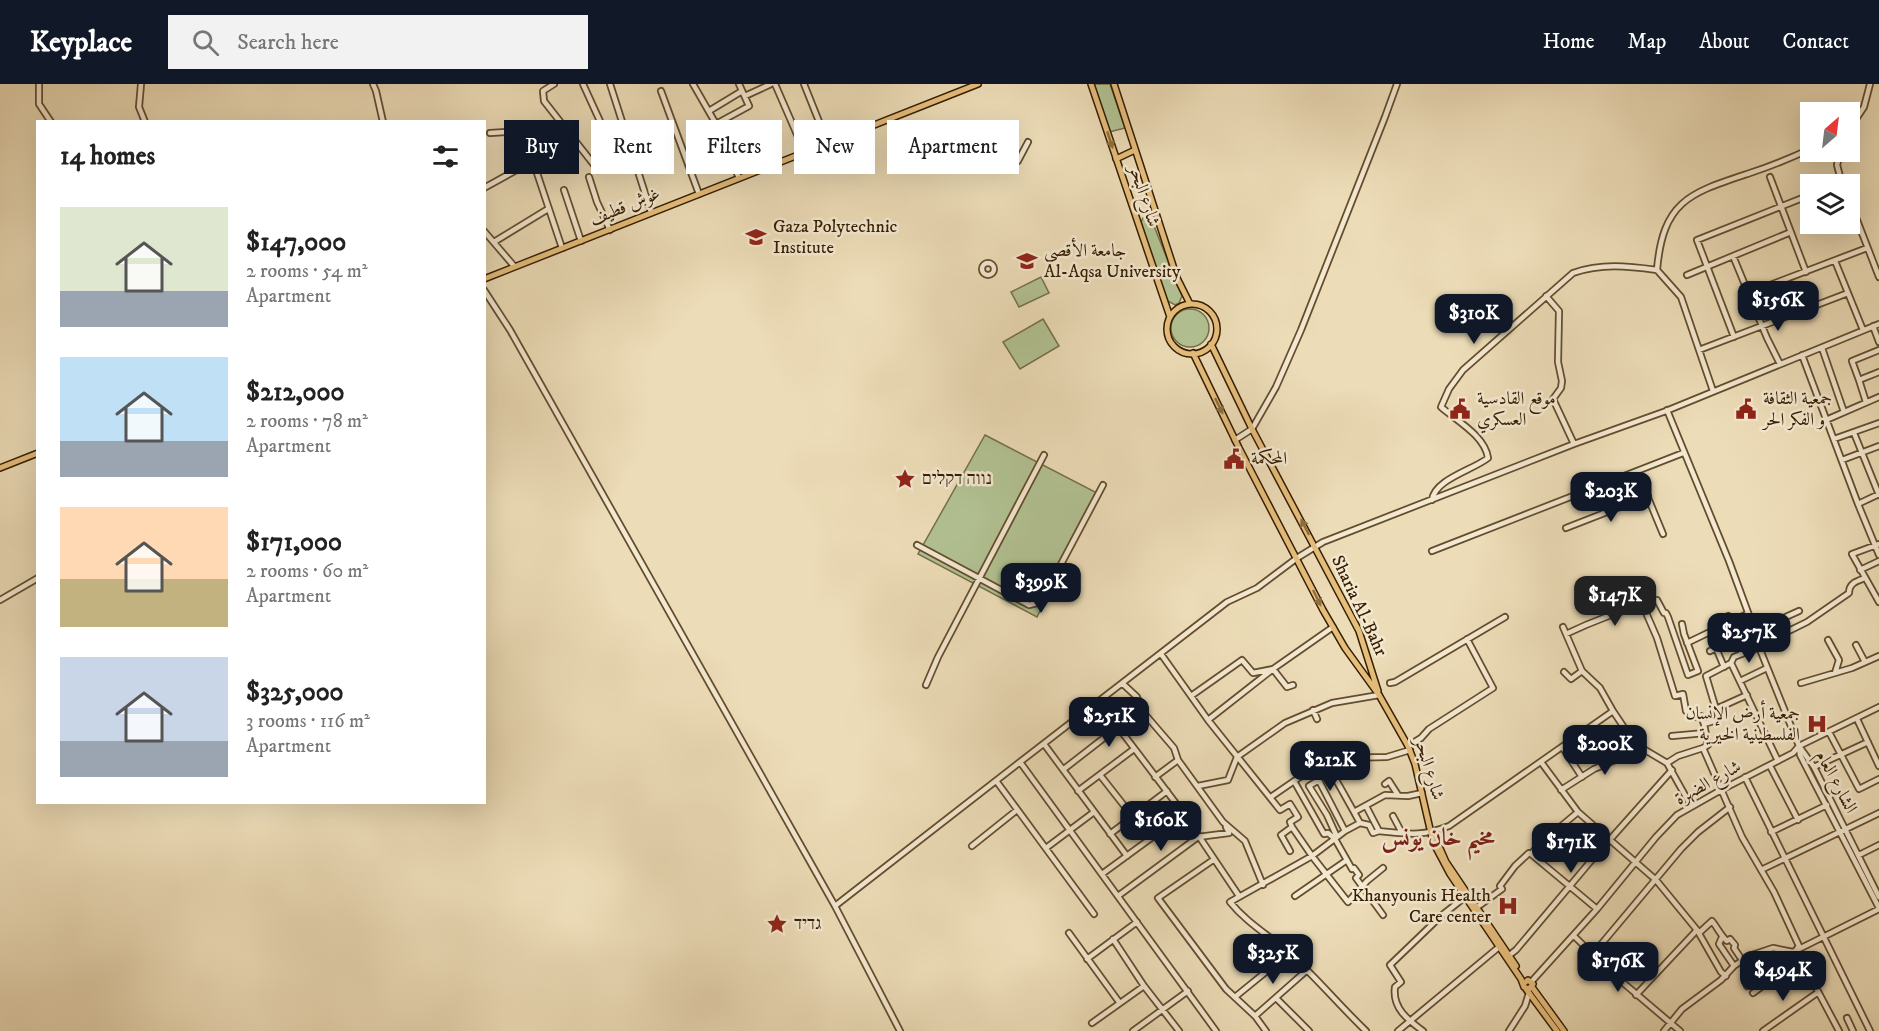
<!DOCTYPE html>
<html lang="en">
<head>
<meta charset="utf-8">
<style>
	body { margin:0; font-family:"IM FELL DW Pica",Amiri,"Frank Ruhl Libre",serif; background:#f2f2f2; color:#222; height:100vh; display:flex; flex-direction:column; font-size:22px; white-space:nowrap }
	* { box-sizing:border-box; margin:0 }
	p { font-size:20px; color:#767676 }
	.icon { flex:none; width:33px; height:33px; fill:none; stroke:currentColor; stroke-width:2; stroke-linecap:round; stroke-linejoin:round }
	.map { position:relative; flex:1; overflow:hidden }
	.sheet { position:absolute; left:36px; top:36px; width:450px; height:684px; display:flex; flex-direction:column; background:#fff; border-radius:0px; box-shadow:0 6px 24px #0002 }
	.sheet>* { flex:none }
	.top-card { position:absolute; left:504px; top:36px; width:570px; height:54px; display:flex; gap:12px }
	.needle { width:39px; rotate:28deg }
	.controls { position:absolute; left:1800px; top:18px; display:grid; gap:12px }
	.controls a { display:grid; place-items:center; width:60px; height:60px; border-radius:0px; background:#fff; box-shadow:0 6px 24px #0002; font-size:30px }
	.price { position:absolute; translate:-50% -51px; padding:0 14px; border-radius:12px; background:#111827; color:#fff; font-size:20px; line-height:39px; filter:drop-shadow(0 2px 3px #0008) }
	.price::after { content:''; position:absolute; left:50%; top:36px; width:18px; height:14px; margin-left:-9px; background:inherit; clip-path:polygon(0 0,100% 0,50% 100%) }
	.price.current { background:#222; color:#fff }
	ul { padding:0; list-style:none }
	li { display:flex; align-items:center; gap:18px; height:150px; padding:0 24px }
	li span { display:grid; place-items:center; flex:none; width:168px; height:120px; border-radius:0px; color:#555 }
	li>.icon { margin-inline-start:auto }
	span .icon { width:72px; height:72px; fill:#fffc; stroke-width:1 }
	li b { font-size:26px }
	h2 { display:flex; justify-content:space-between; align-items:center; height:72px; padding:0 24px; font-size:26px }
	.chip { padding:0 21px; border-radius:0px; background:#fff; box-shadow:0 6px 24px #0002; font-size:21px; line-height:54px }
	.chip.current { background:#111827; color:#fff }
	header { display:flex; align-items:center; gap:36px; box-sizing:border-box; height:84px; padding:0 30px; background:#111827; color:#fff }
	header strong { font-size:28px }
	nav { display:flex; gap:33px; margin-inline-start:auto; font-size:21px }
	.search { width:420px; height:54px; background:#f2f2f2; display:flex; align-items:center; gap:15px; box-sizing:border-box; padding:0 21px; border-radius:0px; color:#767676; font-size:22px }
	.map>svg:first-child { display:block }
	.green { fill:#b2c293; stroke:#74704a; stroke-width:1.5 }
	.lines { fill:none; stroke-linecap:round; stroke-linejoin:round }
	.minor-casing { stroke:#634d2e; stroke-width:8 }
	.major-casing { stroke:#351d00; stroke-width:8 }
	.minor { stroke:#f3e8d0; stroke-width:4.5 }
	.major { stroke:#e6be7c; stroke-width:5 }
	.oneway { fill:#8e6e3e }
	.labels { text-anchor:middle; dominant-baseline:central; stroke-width:5; stroke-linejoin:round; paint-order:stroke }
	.street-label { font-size:18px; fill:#351d00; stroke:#f3e8d0 }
	.poi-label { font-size:18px; fill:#351d00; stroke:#f3e8d0; text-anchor:start }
	.district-label { font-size:24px; font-weight:bold; fill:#7a1f14; stroke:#f3e8d0 }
</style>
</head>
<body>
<header>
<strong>Keyplace</strong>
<div class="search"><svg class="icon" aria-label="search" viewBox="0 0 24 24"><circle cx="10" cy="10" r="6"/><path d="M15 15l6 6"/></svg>Search here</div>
<nav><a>Home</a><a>Map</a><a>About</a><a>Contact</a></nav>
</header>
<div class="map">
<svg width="1879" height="947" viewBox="0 0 1879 947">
	<rect width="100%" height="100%" fill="#ecdcb7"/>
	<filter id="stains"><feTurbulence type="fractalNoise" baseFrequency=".00333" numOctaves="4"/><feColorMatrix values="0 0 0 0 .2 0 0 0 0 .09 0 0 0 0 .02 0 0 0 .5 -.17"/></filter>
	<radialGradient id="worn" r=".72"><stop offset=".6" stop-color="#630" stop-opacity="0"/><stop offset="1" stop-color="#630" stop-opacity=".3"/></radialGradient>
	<path class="green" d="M1094,0H1110L1125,44L1109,48Z
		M1148,133L1152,137L1182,212L1179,219L1175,221L1166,216L1140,140L1143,134Z
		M1041,193L1049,209L1019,223L1011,208Z
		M1171 244a19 19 0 1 1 38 0a19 19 0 1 1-38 0Z
		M1043,235L1059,262L1020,285L1003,258Z
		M985,351L1099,410L1037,533L918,470Z"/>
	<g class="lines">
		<g class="minor-casing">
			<path id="minor" d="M39,0V20L51,38
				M141,0L139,23L145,38
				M373,0L376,7L383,38
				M554,0L543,7L544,17L598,86
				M583,0L610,59
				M610,0L651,128
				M693,0L716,40L739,94
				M775,0L805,69
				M804,0L828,60
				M661,7L699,110
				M745,12L771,0
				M709,27L742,7
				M716,40L749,22L739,0
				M522,44L562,164
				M1850,44L1864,23L1870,0
				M490,49L523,47
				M1840,68L1837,81L1842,100
				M954,70L965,56
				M1018,77L1028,58
				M589,93L597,118L610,146
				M1770,93L1806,188
				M484,104L533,77
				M564,106L581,157
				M1850,118L1879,193
				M484,147L514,182
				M494,158L548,125
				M1733,172L1767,254L1780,280
				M1835,177L1863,246
				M982 185a6 6 0 1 1 12 0a6 6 0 1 1-12 0Z
				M1687,191L1791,148
				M484,206L510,246L835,822L900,947
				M1749,209L1867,164
				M1546,212L1559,227L1558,278L1562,297L1561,304L1553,315L1574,360
				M1873,242L1879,258
				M1734,253L1697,156L1810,111
				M1822,264L1844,328
				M1699,266L1848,209
				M1802,271L1858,420L1879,471
				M1859,296L1852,277L1879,266
				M1713,307L1681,213L1657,186C1663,116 1690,109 1750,89C1771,82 1791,74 1810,65
				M1866,318L1859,296L1879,288
				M1667,326L1729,477L1760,561L1759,563L1799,662L1800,671L1879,824
				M1826,336L1879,313
				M1854,349L1879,411
				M1834,355L1879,339
				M1235,356L1252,345L1276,303L1301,246L1385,33L1397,0
				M1842,376L1879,362
				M1637,387L1663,450
				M1432,416C1435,395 1473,386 1488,374C1485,352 1457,337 1441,323L1449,305L1463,286L1573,189C1601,179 1628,182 1657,186
				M1858,420L1879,410
				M1566,444L1648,412
				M1879,460L1852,470L1879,518
				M917,461L1029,521L1041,518L1103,401
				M1432,467L1683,369
				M1860,486L1879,477
				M0,516L38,494
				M1645,520L1647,531L1657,554L1675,612L1683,610L1686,627L1692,633L1701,632L1704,640
				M1728,532L1742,570
				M1563,543L1582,587
				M1566,550C1595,536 1626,525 1657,516L1664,529H1666L1668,533L1688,591L1698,587L1684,550L1682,540
				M1828,556L1839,576L1835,589
				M1687,559L1747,530
				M1760,561L1807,538L1849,509C1849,499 1857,497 1865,494
				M1856,561L1865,578
				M1721,562L1799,527
				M1759,563L1734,573L1731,579L1706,592L1718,632L1717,636L1704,640L1708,661L1703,664L1742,753L1774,808L1799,862L1796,866L1839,947
				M1716,564L1724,583
				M1710,567L1721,562L1715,546
				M1161,570L1208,636L1280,726L1290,720L1298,733L1290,738L1292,743L1312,772L1348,818L1367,797L1383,784
				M1731,579L1778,677
				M1564,588L1571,595L1582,587L1600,604L1613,627L1635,660L1667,679L1691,722
				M1740,597L1767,584
				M1390,599L1395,598L1505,533
				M1801,599L1852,584L1879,572
				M1123,600L1137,613L1143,628L1174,664L1178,676L1223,738L1245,757L1263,801
				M926,601L938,573L1044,371
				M1191,612L1242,576L1253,589L1273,585L1287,603L1293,601
				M1716,625L1747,611
				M1313,626L1317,635
				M1857,635L1879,682
				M1208,636L1273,585L1333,543
				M1118,643L1184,730L1239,812
				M1829,648L1859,705L1879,695
				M1672,652L1705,649
				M1044,660L1127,772
				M1408,662L1421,654L1429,645L1493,604L1467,555
				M1799,662L1814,683L1879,813
				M1563,664L1582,693
				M1326,678L1354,728
				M1541,678L1578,728L1656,796L1697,846L1721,888L1726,892
				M1667,679L1678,672L1703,664
				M1770,682L1798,736
				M1814,683L1868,658
				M1064,685L1118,643L1143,628
				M1313,685L1345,747
				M1100,691L1133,733
				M1155,693L1178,676
				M1745,693L1870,947
				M1319,696L1309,702L1327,731L1337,753
				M1294,697L1324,750L1328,749L1335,755L1352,785L1354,784L1359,791L1356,794L1383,831
				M997,698L1094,830
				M1385,700L1389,697L1398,711
				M1198,702L1228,696L1237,673L1285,639L1332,619L1379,611
				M1561,706L1594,685L1620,674L1635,660
				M1078,707L1134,665
				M1271,713L1300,693L1326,678L1341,674L1387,673L1410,666
				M1366,722L1379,747
				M1393,732L1402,749
				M1360,739L1354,728L1385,711L1408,712L1422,709
				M1771,748L1827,721
				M1110,750L1167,707
				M972,762L1017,726
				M1046,764L1094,728
				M1290,767L1281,751L1292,743
				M1531,770L1597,825
				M1859,771L1879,761
				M1213,776L1158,814L1226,905L1255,932L1266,947
				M1761,786L1879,729
				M1102,790L1184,730
				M1118,812L1198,753L1229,749L1226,743
				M1295,812L1347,776
				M835,822L1020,678
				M1476,824L1502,805L1500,802L1515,782L1529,769L1531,770L1541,759L1578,728
				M1069,849L1119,918
				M1699,849L1712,837C1717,843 1721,852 1727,857L1730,855L1735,861L1734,864L1742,876
				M1574,852L1614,891L1680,947
				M1722,853L1719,860L1734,882
				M1113,855L1144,902L1179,947
				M1593,870L1681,765L1698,748L1730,723
				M1507,873L1516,866L1590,778L1672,686
				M1087,875L1137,838
				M1532,897L1597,825L1656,753L1677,731L1721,706L1793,669L1799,662L1879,623
				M1747,902L1793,868
				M1753,909L1764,901L1774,898L1803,879
				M1636,911L1697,846
				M1235,913L1289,869
				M1276,914L1309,947
				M1255,932L1306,887
				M1847,934L1853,947
				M1092,939L1144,902
				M1133,947L1188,907
				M1216,947L1020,678L1227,518L1257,504L1297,474L1323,458L1574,360L1666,327L1879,240
				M1366,947C1339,921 1315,892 1287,867C1268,851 1246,838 1230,818L1312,772L1345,747L1360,739L1369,741L1373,749L1379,747C1409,750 1420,753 1449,742L1613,627
				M1398,947L1499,863
				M1423,947C1408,936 1392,924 1395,903L1401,898L1390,881L1441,832L1465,813
				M1509,947L1525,922L1529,909
				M1664,947L1682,925L1721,896L1734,882L1749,872L1773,864L1793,868L1879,825
				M1763,947L1817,909"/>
		</g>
		<g class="major-casing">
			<path id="major" d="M1091,0L1170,233
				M1114,0L1177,194L1190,220
				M1116,75L1135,66
				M484,195L978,0
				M1167 245a25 25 0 1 1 50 0a25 25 0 1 1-50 0Z
				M1211,260L1252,345L1359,547L1378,607
				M1193,269L1239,364L1323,526L1345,564L1379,611L1408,662L1415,680L1433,758L1450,790L1521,895L1524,903L1529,905L1533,900L1528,896L1523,900
				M0,384L38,369
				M1435,753L1446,778L1516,882
				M1532,903L1564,947
				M1526,905L1557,947"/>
		</g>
		<use href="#minor" class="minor"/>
		<use href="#major" class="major"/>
	</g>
	<defs><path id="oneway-solid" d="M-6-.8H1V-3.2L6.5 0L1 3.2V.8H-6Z" transform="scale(1.5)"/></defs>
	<g class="oneway">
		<use href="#oneway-solid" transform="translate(1110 56) rotate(72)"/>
		<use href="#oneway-solid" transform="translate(1219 322) rotate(64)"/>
		<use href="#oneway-solid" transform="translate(1305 443) rotate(-117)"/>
		<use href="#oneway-solid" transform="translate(1317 514) rotate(64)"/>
	</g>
	<defs>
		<g id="university-bare" transform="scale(1.62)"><path d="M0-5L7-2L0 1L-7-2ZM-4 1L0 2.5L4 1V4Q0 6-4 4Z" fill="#8f2418" stroke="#f3e8d0" stroke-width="2.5" paint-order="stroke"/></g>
		<g id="civic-bare" transform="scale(1.62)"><path d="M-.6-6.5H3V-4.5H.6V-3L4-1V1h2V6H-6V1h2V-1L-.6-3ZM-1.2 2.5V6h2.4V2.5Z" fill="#8f2418" stroke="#f3e8d0" stroke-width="2.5" paint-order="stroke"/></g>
		<g id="sight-bare" transform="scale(1.62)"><path d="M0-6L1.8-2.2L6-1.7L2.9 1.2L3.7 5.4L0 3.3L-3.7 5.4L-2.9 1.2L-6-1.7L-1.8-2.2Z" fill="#8f2418" stroke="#f3e8d0" stroke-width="2.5" paint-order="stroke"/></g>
		<g id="hospital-bare" transform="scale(1.62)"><path d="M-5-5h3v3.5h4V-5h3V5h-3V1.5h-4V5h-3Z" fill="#8f2418" stroke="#f3e8d0" stroke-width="2.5" paint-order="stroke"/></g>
	</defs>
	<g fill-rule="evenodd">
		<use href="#university-bare" x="756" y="153"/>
		<use href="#university-bare" x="1027" y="177"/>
		<use href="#civic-bare" x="1460" y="325"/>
		<use href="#civic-bare" x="1746" y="325"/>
		<use href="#civic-bare" x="1234" y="375"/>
		<use href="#sight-bare" x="905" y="395"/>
		<use href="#hospital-bare" x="1817" y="640"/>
		<use href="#hospital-bare" x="1508" y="822"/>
		<use href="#sight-bare" x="777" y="840"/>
	</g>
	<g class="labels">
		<g class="street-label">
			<text transform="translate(1144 112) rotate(72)">شارع البحر</text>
			<text transform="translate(625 123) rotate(-22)">غوش قطيف</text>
			<text transform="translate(1359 522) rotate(65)">Sharia Al-Bahr</text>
			<text transform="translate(1429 685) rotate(73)">شارع البحر</text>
			<text transform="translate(1836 698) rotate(62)">الشارع العام</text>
			<text transform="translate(1708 699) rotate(-29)">شارع الضهرة</text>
		</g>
		<g class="poi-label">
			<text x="773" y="143">Gaza Polytechnic<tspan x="773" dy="21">Institute</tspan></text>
			<text x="1044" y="167">جامعة الأقصى<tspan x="1044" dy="21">Al-Aqsa University</tspan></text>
			<text x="1477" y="315">موقع القادسية<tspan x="1477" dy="21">العسكري</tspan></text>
			<text x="1763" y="315">جمعية الثقافة<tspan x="1763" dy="21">و الفكر الحر</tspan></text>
			<text x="1251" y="375">المحكمة</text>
			<text x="922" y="395">נווה דקלים</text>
			<text x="1800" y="630" text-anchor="end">جمعية أرض الإنسان<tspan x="1800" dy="21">الفلسطينية الخيرية</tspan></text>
			<text x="1491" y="812" text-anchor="end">Khanyounis Health<tspan x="1491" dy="21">Care center</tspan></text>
			<text x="794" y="840">גדיד</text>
		</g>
		<g class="district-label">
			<text x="1438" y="754">مخيم خان يونس</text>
		</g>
	</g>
	<rect width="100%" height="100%" filter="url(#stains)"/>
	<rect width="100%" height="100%" fill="url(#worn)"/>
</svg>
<div class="controls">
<a><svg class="needle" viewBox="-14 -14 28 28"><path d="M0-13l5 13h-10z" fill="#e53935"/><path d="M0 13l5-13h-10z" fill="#767676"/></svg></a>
<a><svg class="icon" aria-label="layers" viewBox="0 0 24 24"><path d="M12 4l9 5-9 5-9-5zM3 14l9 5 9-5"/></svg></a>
</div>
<b class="price" style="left:1778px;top:248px">$156K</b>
<b class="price" style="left:1474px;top:261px">$310K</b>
<b class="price" style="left:1611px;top:439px">$203K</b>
<b class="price" style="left:1041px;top:530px">$399K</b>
<b class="price current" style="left:1615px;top:543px">$147K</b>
<b class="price" style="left:1749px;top:580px">$257K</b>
<b class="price" style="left:1109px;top:664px">$251K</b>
<b class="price" style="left:1605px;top:692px">$200K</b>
<b class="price" style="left:1330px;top:708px">$212K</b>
<b class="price" style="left:1161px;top:768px">$160K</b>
<b class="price" style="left:1571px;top:790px">$171K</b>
<b class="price" style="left:1273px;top:901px">$325K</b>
<b class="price" style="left:1618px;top:909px">$176K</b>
<b class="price" style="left:1783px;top:918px">$494K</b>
<div class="top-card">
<a class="chip current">Buy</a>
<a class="chip">Rent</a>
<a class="chip">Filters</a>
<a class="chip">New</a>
<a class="chip">Apartment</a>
</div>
<section class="sheet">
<h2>14 homes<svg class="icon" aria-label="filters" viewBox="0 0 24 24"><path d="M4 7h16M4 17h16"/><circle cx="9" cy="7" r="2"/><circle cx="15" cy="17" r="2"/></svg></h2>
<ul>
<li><span style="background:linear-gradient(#dfe7d0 70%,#9aa5b1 0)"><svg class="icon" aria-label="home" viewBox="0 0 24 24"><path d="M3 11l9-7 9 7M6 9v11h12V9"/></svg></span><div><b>$147,000</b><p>2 rooms · 54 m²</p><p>Apartment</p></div></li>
<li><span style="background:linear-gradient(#bfe0f5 70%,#9aa5b1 0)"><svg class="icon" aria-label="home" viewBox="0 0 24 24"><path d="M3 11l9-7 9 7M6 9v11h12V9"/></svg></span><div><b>$212,000</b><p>2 rooms · 78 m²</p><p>Apartment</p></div></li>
<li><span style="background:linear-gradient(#ffd9b3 60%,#c2b280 0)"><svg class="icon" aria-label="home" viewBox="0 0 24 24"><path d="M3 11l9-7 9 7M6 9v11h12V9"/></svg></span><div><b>$171,000</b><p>2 rooms · 60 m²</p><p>Apartment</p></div></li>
<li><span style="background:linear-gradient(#c9d6e8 70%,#9aa5b1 0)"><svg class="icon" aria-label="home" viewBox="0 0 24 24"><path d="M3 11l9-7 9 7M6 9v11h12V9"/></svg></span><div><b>$325,000</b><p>3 rooms · 116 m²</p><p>Apartment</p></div></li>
</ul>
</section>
</div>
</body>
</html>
